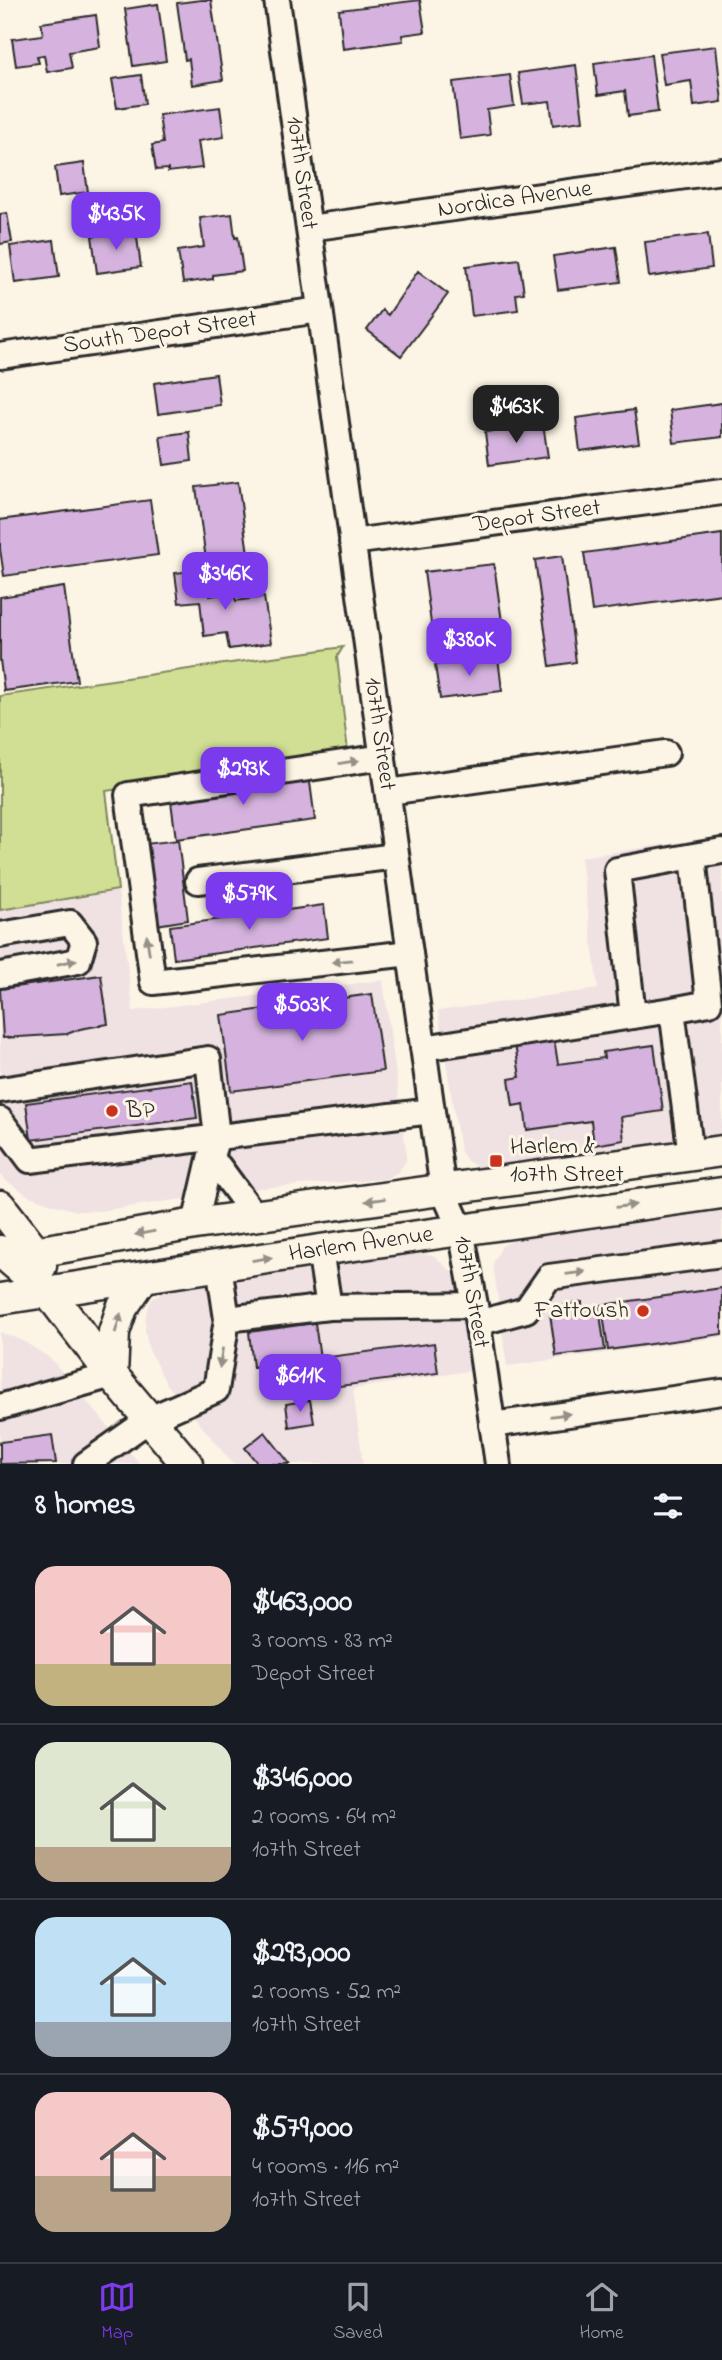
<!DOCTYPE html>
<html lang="en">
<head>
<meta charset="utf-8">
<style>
	body { margin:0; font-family:"Indie Flower",sans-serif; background:#242831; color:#f1f3f6; height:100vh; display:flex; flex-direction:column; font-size:26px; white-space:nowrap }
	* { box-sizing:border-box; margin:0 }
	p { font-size:23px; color:#9ea1a6 }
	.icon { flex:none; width:38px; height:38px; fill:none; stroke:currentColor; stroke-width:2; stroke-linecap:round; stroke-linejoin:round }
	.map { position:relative; height:1464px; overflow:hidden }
	.panel { display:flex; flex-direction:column; background:#171b24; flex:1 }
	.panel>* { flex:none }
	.price { position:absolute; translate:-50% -60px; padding:0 16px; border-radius:14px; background:#7c3aed; color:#fff; font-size:23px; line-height:46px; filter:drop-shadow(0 2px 4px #0008) }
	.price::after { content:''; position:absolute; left:50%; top:42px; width:21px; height:16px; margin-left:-10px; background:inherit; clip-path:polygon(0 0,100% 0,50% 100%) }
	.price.on { background:#222; color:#fff }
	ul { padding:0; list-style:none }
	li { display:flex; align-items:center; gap:21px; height:175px; padding:0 35px }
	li+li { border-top:2px solid #363941 }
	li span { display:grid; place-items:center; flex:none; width:196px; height:140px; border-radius:21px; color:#555 }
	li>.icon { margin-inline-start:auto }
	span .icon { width:84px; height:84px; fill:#fffc; stroke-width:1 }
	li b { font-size:30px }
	h2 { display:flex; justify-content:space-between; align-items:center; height:84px; padding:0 35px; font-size:30px }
	.dock { display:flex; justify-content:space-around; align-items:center; height:98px; border-top:2px solid #363941; background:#171b24; font-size:19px; color:#9ea1a6 }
	.dock a { display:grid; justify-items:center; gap:4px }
	.dock .on { color:#7c3aed }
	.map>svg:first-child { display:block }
	.built { fill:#f0e1e3 }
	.green { fill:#d0df93; stroke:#7e855f; stroke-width:2 }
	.building { fill:#d5b3de; stroke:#2b2b2b; stroke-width:2 }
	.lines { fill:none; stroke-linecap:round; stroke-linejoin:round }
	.minor-casing { stroke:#2b2b2b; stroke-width:30 }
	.major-casing { stroke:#2b2b2b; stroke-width:35 }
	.minor { stroke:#fcf5e5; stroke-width:24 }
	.major { stroke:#fcf5e5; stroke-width:30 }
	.oneway { fill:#949088 }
	.poi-dot { fill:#c8321e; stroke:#fcf5e5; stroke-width:2.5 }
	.labels { text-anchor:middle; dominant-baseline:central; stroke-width:6; stroke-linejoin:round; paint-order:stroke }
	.street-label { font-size:24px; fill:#2b2b2b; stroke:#fcf5e5 }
	.poi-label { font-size:24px; fill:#2b2b2b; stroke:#fcf5e5; text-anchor:start }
</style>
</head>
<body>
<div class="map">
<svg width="722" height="1464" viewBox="0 0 722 1464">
	<rect width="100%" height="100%" fill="#fcf5e5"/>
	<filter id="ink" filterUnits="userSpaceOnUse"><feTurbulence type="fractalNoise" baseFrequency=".0143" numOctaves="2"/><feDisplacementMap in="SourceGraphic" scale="14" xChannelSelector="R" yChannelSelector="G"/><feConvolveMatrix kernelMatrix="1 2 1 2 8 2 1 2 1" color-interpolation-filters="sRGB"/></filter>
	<g filter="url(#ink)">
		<path class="built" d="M722,836V1137L481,1169L467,1161L460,1150L438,1011L598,989L581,857Z
			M118,890L133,1011L383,980L406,1150V1161L398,1172L386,1179L260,1188L98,1211H77L55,1205L29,1196L5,1180L0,1174V910Z
			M722,1211V1337L507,1366L493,1263L502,1246L517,1239Z
			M418,1253L434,1256L450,1270L460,1287L475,1370L353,1389L363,1464H233L166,1383L149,1350L145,1331L146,1314L151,1300L164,1292L189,1284Z
			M0,1332L23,1341L50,1358L140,1464H0Z"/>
		<path class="green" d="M343,647L337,657L348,752L106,791L118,890L0,910V696Z"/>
		<path class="building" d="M201,0H211L223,80L192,85L189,59L185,60L177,3Z
			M420,0L425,32L402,35L403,41L343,49L339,10Z
			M158,4L166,61L133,66L125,9Z
			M96,15L100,47L69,52L72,68L47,72L44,55L37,56L39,63L16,66L12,39L43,35L41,23Z
			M716,46L722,102L694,106L691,81L664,85L659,53Z
			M651,55L658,112L628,116L625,91L598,95L594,63Z
			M576,65L583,121L553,125L550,101L523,104L518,73Z
			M141,75L145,104L117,108L112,79Z
			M510,75L514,106L487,110L490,135L460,139L453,82Z
			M220,107L224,137L198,141L202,168L168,172V169L156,170L152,145L163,143L159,115Z
			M84,163L88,192L59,196L55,167Z
			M7,213L12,242L0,244V214Z
			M232,214L235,238L238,237L243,271L213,275V279L183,283L178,251L204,247L200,218Z
			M136,230L141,267L97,273L92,236Z
			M708,234L712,268L649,277L645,242Z
			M54,240L59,277L15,283L10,246Z
			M616,247L621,282L558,290L553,256Z
			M519,259L524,293L516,294L518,310L472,316L466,266Z
			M418,271L448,294L401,356L367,330L382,310L388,315Z
			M216,374L220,405L158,414L154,383Z
			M722,403V437L674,443L670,410Z
			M634,410L639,443L580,451L576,418Z
			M543,424L548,457L489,465L485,432Z
			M189,432L192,461L164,465L160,436Z
			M238,482L249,561L207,567L196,487Z
			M150,500L158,555L4,576L0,549V520Z
			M722,534V594L592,611L584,553Z
			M562,556L576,662L550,666L535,560Z
			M494,564L502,622L432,631L424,572Z
			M207,569L210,596L234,592L236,601L264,597L271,643L229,649L226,633L204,636L200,601L179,603L175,573Z
			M64,587L77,681L4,691L0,660V597Z
			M498,657L502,691L440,699L435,665Z
			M309,775L315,820L176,839L170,794Z
			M178,840L188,920L156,925L145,844Z
			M324,905L328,938L174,959L170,926Z
			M101,975L108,1024L80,1029L67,1034L3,1038L0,989Z
			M372,994L383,1071L231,1091L221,1015Z
			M553,1032L558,1064L604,1058L603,1052L654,1045L663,1111L621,1117L624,1140L594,1145L591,1121L527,1130L524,1104L513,1106L509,1079L520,1077L514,1037Z
			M192,1081L197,1118L31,1140L26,1103Z
			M722,1288V1334L608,1350L602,1305Z
			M582,1302V1310L599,1307L605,1350L556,1356L550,1314L566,1311L565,1305Z
			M315,1323L320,1358L253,1367L249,1332Z
			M434,1343L438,1373L325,1388L321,1358Z
			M310,1400L314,1423L289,1427L286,1404Z
			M265,1432L290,1464H258L245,1448Z
			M52,1435L56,1463L0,1464V1442Z"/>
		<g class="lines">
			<g class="minor-casing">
				<path id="minor" d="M277,0L443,1190L461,1230L475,1305L498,1464
					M309,228L722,171
					M0,356L320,310
					M352,542L722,492
					M383,757L128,795L153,982L410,953
					M388,792L666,753
					M198,881L396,856
					M0,935L70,923L84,941L78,961L0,975
					M633,1016L617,870L693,856
					M423,1048L672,1010
					M0,1090L208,1059L217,1137L210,1159
					M0,1120L30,1160L432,1111
					M691,1155L672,1010L709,1003L693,856L722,851
					M195,1224L210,1159L219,1167L255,1216
					M320,1250L329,1307L475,1305
					M227,1319L329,1307
					M478,1323L526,1310L549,1277L722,1254
					M0,1407L112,1375
					M492,1425L722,1392
					M86,1464L150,1419L216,1390L227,1319L219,1266"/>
			</g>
			<g class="major-casing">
				<path id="major" d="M0,1206L36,1252L41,1266
					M0,1251L49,1293L112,1375L187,1464
					M0,1255L36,1252L195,1224L722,1151
					M0,1299L320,1250L722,1193
					M112,1375L114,1332L122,1308L143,1278"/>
			</g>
			<use href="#minor" class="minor"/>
			<use href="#major" class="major"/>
		</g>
		<defs><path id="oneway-solid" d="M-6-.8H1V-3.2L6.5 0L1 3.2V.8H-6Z" transform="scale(1.75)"/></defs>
		<g class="oneway">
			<use href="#oneway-solid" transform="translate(349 762) rotate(-9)"/>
			<use href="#oneway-solid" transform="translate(148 945) rotate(-98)"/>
			<use href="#oneway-solid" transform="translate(342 961) rotate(174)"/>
			<use href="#oneway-solid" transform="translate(67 962) rotate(-13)"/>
			<use href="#oneway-solid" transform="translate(375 1200) rotate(172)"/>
			<use href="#oneway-solid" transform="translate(626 1206) rotate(-8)"/>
			<use href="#oneway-solid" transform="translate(145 1233) rotate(170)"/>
			<use href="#oneway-solid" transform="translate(262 1259) rotate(-9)"/>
			<use href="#oneway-solid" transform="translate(576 1273) rotate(-7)"/>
			<use href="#oneway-solid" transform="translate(118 1323) rotate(-74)"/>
			<use href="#oneway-solid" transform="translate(221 1358) rotate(99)"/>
			<use href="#oneway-solid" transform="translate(560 1415) rotate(-8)"/>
		</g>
	</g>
	<g class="poi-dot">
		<circle cx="112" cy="1111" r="7"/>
		<rect x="489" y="1154" width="14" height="14" rx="3.5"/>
		<circle cx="643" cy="1311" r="7"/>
	</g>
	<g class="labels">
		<g class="street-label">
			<text transform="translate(301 173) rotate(82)">107th Street</text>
			<text transform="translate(515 200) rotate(-8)">Nordica Avenue</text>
			<text transform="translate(160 333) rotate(-8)">South Depot Street</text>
			<text transform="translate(537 517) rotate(-8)">Depot Street</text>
			<text transform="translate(379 734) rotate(82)">107th Street</text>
			<text transform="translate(361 1245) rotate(-8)">Harlem Avenue</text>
			<text transform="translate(471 1292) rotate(80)">107th Street</text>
		</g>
		<g class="poi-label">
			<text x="126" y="1111">BP</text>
			<text x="510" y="1147">Harlem &amp;<tspan x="510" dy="28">107th Street</tspan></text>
			<text x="629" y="1311" text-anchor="end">Fattoush</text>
		</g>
	</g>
</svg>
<b class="price" style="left:116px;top:252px">$435K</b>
<b class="price on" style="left:516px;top:445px">$463K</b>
<b class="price" style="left:225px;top:612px">$346K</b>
<b class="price" style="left:469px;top:678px">$380K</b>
<b class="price" style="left:243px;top:807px">$293K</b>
<b class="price" style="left:249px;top:932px">$579K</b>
<b class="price" style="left:302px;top:1043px">$503K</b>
<b class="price" style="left:300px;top:1414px">$611K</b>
</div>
<section class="panel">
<h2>8 homes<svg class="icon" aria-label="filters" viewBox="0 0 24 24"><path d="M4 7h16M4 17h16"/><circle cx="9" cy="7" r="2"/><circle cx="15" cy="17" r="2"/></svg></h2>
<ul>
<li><span style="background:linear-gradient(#f6c9c9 70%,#c2b280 0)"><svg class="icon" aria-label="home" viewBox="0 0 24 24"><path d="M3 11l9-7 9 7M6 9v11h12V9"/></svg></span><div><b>$463,000</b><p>3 rooms · 83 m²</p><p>Depot Street</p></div></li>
<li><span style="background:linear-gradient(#dfe7d0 75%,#b9a48a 0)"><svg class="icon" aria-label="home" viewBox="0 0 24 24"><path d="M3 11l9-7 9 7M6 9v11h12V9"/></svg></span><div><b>$346,000</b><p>2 rooms · 64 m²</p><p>107th Street</p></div></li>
<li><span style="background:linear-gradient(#bfe0f5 75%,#9aa5b1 0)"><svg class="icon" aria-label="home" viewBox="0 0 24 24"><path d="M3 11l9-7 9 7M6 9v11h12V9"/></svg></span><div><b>$293,000</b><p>2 rooms · 52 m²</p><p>107th Street</p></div></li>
<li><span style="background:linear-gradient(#f6c9c9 60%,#b9a48a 0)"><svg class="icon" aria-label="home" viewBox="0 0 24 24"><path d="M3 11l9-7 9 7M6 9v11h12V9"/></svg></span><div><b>$579,000</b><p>4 rooms · 116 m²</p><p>107th Street</p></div></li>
</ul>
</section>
<nav class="dock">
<a class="on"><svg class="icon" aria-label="map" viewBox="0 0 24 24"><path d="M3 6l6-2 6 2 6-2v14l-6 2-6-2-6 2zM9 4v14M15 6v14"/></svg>Map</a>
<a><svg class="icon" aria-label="saved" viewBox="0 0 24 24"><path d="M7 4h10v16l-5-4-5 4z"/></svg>Saved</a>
<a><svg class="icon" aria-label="home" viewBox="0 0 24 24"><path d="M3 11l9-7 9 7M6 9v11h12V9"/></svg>Home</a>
</nav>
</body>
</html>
